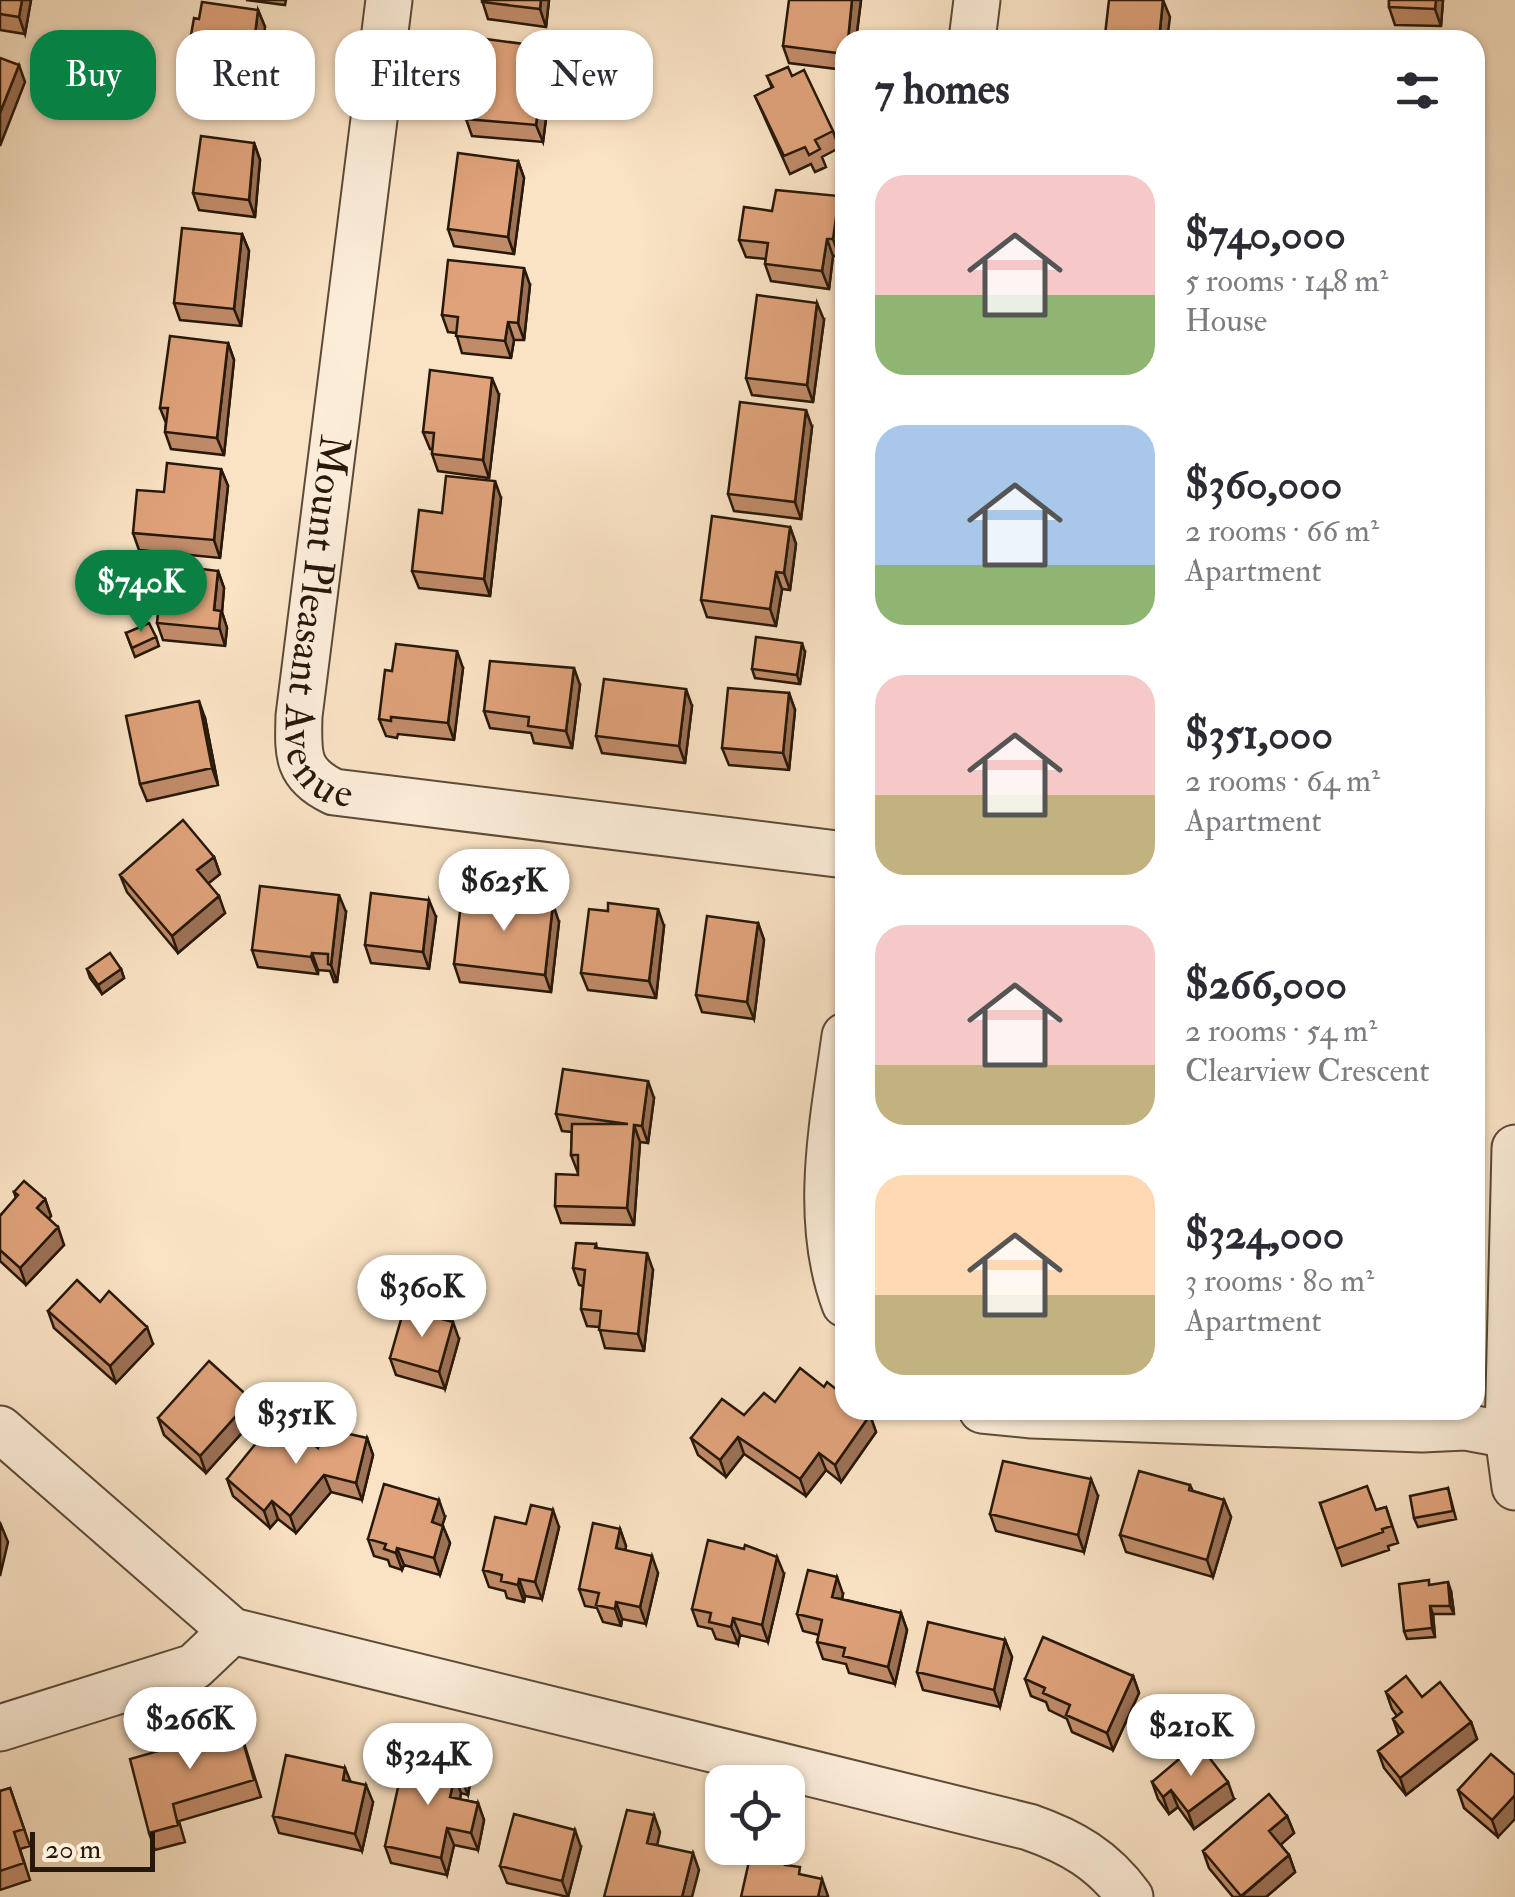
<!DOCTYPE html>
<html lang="en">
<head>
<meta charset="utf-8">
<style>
	body { margin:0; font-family:"IM FELL Double Pica",serif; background:#f2f2f3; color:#2b2b33; height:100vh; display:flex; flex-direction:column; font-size:38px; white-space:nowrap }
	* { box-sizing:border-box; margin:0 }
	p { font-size:32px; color:#7c7c81 }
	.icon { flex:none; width:55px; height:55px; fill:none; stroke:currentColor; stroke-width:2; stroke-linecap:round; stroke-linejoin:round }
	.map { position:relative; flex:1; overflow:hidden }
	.details { position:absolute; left:835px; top:30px; width:650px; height:1390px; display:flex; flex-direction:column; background:#fff; border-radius:30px; box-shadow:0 2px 8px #0004 }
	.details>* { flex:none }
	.guide { position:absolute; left:30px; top:30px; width:655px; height:90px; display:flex; gap:20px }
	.fabs { position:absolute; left:705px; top:1765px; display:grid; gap:20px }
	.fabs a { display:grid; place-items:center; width:100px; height:100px; border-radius:20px; background:#fff; box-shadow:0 2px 8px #0004; font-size:50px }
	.scale { position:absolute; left:30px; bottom:25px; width:125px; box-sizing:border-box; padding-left:10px; border:5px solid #271809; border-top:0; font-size:28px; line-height:35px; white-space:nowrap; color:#271809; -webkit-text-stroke:8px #fcedd9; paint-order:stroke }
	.price { position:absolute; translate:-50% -85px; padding:0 22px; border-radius:35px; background:#fff; color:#222; font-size:32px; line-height:65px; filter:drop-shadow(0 2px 5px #0008) }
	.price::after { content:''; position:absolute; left:50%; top:60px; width:30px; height:22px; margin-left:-15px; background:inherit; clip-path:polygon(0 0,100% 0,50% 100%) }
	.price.selected { background:#0b8043; color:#fff }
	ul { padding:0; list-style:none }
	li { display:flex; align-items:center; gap:30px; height:250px; padding:0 40px }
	li span { display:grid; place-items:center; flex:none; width:280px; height:200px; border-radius:30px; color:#555 }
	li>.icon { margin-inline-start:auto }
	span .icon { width:120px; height:120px; fill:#fffc; stroke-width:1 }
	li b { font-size:42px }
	h2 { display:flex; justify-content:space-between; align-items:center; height:120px; padding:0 40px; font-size:42px }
	.chip { padding:0 35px; border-radius:30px; background:#fff; box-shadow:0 2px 8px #0004; font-size:35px; line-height:90px }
	.chip.selected { background:#0b8043; color:#fff }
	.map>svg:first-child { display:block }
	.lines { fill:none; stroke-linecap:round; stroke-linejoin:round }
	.minor-casing { stroke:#5c4b38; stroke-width:49 }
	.minor { stroke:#fcedd9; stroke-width:45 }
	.wall { fill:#c08b69; stroke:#271809; stroke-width:2.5 }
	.shaded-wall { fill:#9c7155; stroke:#271809; stroke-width:2.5 }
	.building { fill:#dfa27a; stroke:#271809; stroke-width:2.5 }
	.labels { text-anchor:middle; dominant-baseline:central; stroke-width:8; stroke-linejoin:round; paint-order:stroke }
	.street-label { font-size:42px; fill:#271809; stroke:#fcedd9 }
</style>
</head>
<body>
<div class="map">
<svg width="1515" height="1897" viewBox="0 0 1515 1897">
	<rect width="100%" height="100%" fill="#fae3c5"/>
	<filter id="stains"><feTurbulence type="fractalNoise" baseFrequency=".002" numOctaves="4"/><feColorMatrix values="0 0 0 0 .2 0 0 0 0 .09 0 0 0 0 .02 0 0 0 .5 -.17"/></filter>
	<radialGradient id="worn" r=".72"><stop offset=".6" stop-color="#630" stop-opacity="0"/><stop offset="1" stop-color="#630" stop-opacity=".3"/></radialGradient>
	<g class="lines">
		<g class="minor-casing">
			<g id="minor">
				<path id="s1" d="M389,0L299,716C298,754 296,774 334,792L845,855"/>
				<path d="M972,40L977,0"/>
				<path d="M845,1036C833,1123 813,1219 845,1304"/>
				<path d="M1515,1148L1508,1435L1515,1487"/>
				<path d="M982,1410L1032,1415L1422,1429L1465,1427L1508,1435"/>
				<path d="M0,1429L232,1631L1029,1827C1072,1842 1103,1860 1130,1897"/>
				<path d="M0,1728L194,1667L232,1631"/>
			</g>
		</g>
		<use href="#minor" class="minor"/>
	</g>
	<path class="wall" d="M0,0H31L25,34L0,30Z
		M246,0H286L285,5Z
		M482,0H549L546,27L488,19Z
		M861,0L856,40H845V70L789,63L783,46Z
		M1389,0H1443L1441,26L1395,25L1389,7Z
		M258,10L265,27L260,60L268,77L262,116L196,104L190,87L196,48L191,35L199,19Z
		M547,47L553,64L543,142L472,136L466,119Z
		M767,76H792L833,131L839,148L822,157L826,167L815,172L811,164L790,174L755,96L772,88Z
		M254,143L260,160L255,217L199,210L193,193Z
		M518,161L524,178L514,254L454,246L448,229Z
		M839,196L845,213L839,256H833L829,289L771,281L765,264L766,259L746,257L739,240L772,211Z
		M242,234L249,251L241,326L180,320L174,303Z
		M530,285L524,340H514L511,358L462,353L456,333L448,332L442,315Z
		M824,320L813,402L752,395L746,378Z
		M228,343L234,360L224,455L171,449L165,432L166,423L160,408Z
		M499,395L489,478L438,471L432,454V449H430L423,432Z
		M812,427L801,519L734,511L728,494Z
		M221,469L228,486L220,558L139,550L133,533L164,492Z
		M501,498L490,596L419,588L412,571L442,513Z
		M790,527L796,544L790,590L782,589L776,626L707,617L701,600Z
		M218,571L224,588L222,612L227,628L225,646L163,640L157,623Z
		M126,633L156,637L159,646L135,657Z
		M805,652L800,684L755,678L752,669Z
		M463,668L454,740L398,734L397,738L386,736L379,719L392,671Z
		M580,685L572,748L534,743L531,733L490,728L484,711Z
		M789,693L795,710L789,770L729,765L722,748Z
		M692,706L685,763L602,753L596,736Z
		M205,718L218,785L147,801L140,784Z
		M214,857L220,874L208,883L225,913L178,953L127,892L120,875Z
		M346,912L337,982H334L330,971L318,970V974L258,967L252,950Z
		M436,917L429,969L371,963L365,945Z
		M559,922L551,992L460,982L454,964Z
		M758,923L764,940L754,1019L702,1012L696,995Z
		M664,926L656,998L588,990L581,973Z
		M87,969H121L124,978L102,994L90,978Z
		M654,1098L648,1143L640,1142L634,1225L561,1223L555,1206L578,1175V1173L571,1155L572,1132L562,1131L556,1114Z
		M14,1192L45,1199L51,1216L48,1219L64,1245L26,1285L0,1261V1216L16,1198Z
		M596,1244L597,1248L653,1270L644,1351L605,1348L599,1327L587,1326L581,1309L583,1286L579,1285L573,1268Z
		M100,1302L153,1344L116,1383L54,1328L48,1311Z
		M459,1339L445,1389L396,1375L390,1358Z
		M824,1387L870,1415L876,1432L841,1482L826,1470L806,1496L744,1454L726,1477L698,1455L691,1438L775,1402Z
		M251,1399L257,1416L206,1473L164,1435L158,1418Z
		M367,1438L373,1455L362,1500L331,1492L296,1533L278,1519L270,1528L233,1496L227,1479L301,1449L318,1448Z
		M1190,1485L1193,1491L1224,1500L1231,1517L1213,1577L1126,1552L1120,1535Z
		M1448,1488L1456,1519L1418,1527L1414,1518Z
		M1098,1496L1084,1552L996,1531L990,1514Z
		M1320,1503L1376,1510L1386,1507L1398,1543L1388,1546L1389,1550L1342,1566Z
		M445,1517L442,1525L450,1543L440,1575L404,1565L402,1570L390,1566L388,1560L374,1556L368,1539Z
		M526,1524L559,1527L542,1599L525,1596L524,1602L507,1598L505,1591L489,1587L483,1570Z
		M620,1529L626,1546L625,1550L658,1573L646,1624L622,1619L621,1626L603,1622L597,1608L585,1606L579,1589Z
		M784,1574L768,1642L740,1635L738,1644L716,1639L712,1629L698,1626L692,1609Z
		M1430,1585L1451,1591L1454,1614H1433L1435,1637L1407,1639L1404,1631Z
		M843,1594L842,1599L901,1613L907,1630L895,1684L849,1673L846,1664L823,1659L817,1642L819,1635L803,1631L797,1614Z
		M1005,1640L1012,1657L1000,1707L923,1690L917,1672Z
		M1133,1676L1139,1693L1113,1750L1072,1732L1067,1719L1049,1710L1046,1702L1031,1696L1025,1679Z
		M1386,1692L1422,1697L1471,1722L1477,1739L1406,1795L1384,1768L1378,1751L1399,1735L1393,1719L1397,1716L1392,1709Z
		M237,1721L261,1797L179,1821L185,1842L155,1850L149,1833L176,1746Z
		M464,1766L470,1783L468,1795L461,1793L460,1799L478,1803L484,1820L478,1850L454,1845L447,1875L391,1863L385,1846Z
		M1515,1775L1498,1837L1464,1808L1458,1790Z
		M350,1782L373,1802L362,1851L279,1833L273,1816Z
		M1152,1782L1234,1799L1194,1829L1178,1807L1169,1814L1158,1799Z
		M10,1788L30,1846L20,1849L30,1880L0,1890V1791Z
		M1287,1816L1294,1833L1280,1844L1289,1855L1295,1872L1266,1897H1233L1209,1868L1203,1851Z
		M581,1847L568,1897L507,1883L500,1866Z"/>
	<path class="shaded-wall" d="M22,0H31L25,34L19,17Z
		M541,0H549L546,27L540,9Z
		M852,0H861L856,40H848Z
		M1163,0L1170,17L1167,40H1159Z
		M1436,0H1443L1441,26L1435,9Z
		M258,10L265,27L258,76L252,59Z
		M547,47L553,64L543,142L536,125Z
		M261,60L268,77L262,116L256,99Z
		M19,65L25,82L0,146V113Z
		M254,143L260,160L255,217L249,200Z
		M518,161L524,178L514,254L508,237Z
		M839,196L845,213L839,256L833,239Z
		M242,234L249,251L241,326L234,309Z
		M827,239L833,256L829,289L822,271Z
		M524,268L530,285L524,340L518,323Z
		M817,303L824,320L813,402L807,385Z
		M508,322L514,340L511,358L505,341Z
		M228,343L234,360L224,455L217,438Z
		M492,378L499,395L489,478L483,460Z
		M806,410L812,427L801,519L795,502Z
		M221,469L228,486L220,558L214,540Z
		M495,481L501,498L490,596L484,579Z
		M790,527L796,544L790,590L784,573Z
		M218,571L224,588L222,612L227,628L225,646L214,610Z
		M776,572L782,589L776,626L770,609Z
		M802,643L805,652L800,684L797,675Z
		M457,651L463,668L454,740L448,723Z
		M574,668L580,685L572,748L566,731Z
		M686,689L692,706L685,763L679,746Z
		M789,693L795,710L789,770L783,753Z
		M199,701L205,718L218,785L212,768Z
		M214,857L220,874L204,887L197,870Z
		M339,895L346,912L337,982L331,965Z
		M219,896L225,913L178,953L172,936Z
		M429,900L436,917L429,969L423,952Z
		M553,904L559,922L551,992L545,975Z
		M658,909L664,926L656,998L649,981Z
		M758,923L764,940L754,1019L747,1002Z
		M312,953L318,970V974L311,957Z
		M121,969L124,978L102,994L98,985Z
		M648,1081L654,1098L648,1143L642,1126Z
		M634,1125L640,1142L634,1225L627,1208Z
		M45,1199L51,1216L43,1225L37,1208Z
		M58,1227L64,1245L26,1285L20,1268Z
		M647,1253L653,1270L644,1351L638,1334Z
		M453,1322L459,1339L445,1389L439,1372Z
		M147,1327L153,1344L116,1383L110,1366Z
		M251,1399L257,1416L206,1473L200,1456Z
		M870,1415L876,1432L841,1482L835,1465Z
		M738,1437L744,1454L726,1477L720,1460Z
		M367,1438L373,1455L362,1500L356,1483Z
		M819,1453L826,1470L806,1496L800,1479Z
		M324,1475L331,1492L296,1533L290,1516Z
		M1091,1479L1098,1496L1084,1552L1078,1535Z
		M439,1500L445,1517L438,1539L432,1522Z
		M1224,1500L1231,1517L1213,1577L1207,1560Z
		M272,1501L278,1519L270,1528L264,1511Z
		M553,1510L559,1527L542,1599L535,1582Z
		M1,1525L8,1542L0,1576V1531Z
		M443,1526L450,1543L440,1575L434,1558Z
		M620,1529L626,1546L622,1565L616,1548Z
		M397,1548L404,1565L402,1570L396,1553Z
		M652,1556L658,1573L646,1624L640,1607Z
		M777,1557L784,1574L768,1642L762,1625Z
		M837,1577L843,1594L838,1614L832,1597Z
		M519,1579L525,1596L524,1602L518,1585Z
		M1448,1582L1451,1591L1454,1614L1450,1606Z
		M616,1602L622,1619L621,1626L615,1609Z
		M1430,1606L1433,1614L1435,1637L1432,1628Z
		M901,1613L907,1630L895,1684L888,1667Z
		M733,1618L740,1635L738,1644L731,1627Z
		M1005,1640L1012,1657L1000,1707L994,1690Z
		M1133,1676L1139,1693L1113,1750L1107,1733Z
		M1471,1722L1477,1739L1406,1795L1400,1778Z
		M464,1766L470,1783L468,1795L461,1778Z
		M345,1768L352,1785L343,1780Z
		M455,1776L461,1793L457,1814L450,1797Z
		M1228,1782L1234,1799L1194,1829L1188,1812Z
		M366,1785L373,1802L362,1851L355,1834Z
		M1171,1790L1178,1807L1169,1814L1163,1797Z
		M1515,1795V1819L1498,1837L1492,1820Z
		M478,1803L484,1820L478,1850L471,1833Z
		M654,1815L660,1832L654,1860L647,1843Z
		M1287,1816L1294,1833L1276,1849L1269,1831Z
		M447,1828L454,1845L447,1875L441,1858Z
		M575,1830L581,1847L568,1897L562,1881Z
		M693,1853L699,1870L692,1897H682Z
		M1289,1855L1295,1872L1266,1897H1241Z
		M822,1879L828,1896V1897H818Z"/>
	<path class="building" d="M0,0H22L19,17L0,14Z
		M482,0H541L540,9L482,2Z
		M789,0H852L848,40H845V54L783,46Z
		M1109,0H1163L1159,40H1065L1066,34L1105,35Z
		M1389,0H1436L1435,9L1389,7Z
		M202,2L258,10L252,59L261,60L256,99L190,87L198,36L191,35L194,18L199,19Z
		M1350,32L1407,36L1406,40H1350Z
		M486,39L547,47L536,125L466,119L472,72L481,73Z
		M0,58L19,65L0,113Z
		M788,67L792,76L804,70L833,131L815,140L820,149L809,155L805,147L784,156L755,96L773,87L767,76Z
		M201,136L254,143L249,200L193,193Z
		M458,153L518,161L508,237L448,229Z
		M776,190L839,196L833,239H827L822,271L765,264L768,243L739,240L744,207L772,211Z
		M182,228L242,234L234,309L174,303Z
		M448,260L524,268L518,323L508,322L505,341L456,336L458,317L442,315Z
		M757,295L817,303L807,385L746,378Z
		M170,336L228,343L217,438L165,432L168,408H160Z
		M430,370L492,378L483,460L432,454L434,433L423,432Z
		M740,402L806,410L795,502L728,494Z
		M167,463L221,469L214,540L133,533L137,490L164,492Z
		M446,476L495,481L484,579L412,571L419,510L442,513Z
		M712,516L790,527L784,573L776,572L770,609L701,600Z
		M163,564L218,571L214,610L221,611L219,629L157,623Z
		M149,623L156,637L132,648L126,633Z
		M756,637L802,643L797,675L752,669Z
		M396,644L457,651L448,723L391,717V721L379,719L385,670L392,671Z
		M490,661L574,668L566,731L528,726L529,717L484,711Z
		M604,679L686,689L679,746L596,736Z
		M728,688L789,693L783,753L722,748Z
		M199,701L212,768L140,784L126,716Z
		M183,820L214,857L197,870L219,896L172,936L120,875Z
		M260,886L339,895L331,965L328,964V954L312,953L311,957L252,950Z
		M371,893L429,900L423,952L365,945Z
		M462,894L553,904L545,975L454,964Z
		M608,903L658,909L649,981L581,973L589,909L608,911Z
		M707,916L758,923L747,1002L696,995Z
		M110,953L121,969L98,985L87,969Z
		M563,1069L648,1081L642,1126L634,1125L627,1208L555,1206L556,1174L578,1175V1155H571L572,1124H628L556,1114Z
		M24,1181L45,1199L37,1208L58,1227L20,1268L0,1250V1216L18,1195L14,1192Z
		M576,1243L596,1244L595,1248L647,1253L638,1334L599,1330L601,1311L581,1309L585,1270L573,1268Z
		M77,1280L100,1302L109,1291L147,1327L110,1366L48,1311Z
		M404,1309L453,1322L439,1372L390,1358Z
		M209,1361L251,1399L200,1456L158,1418Z
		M800,1368L824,1387L827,1382L845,1396V1410H864L870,1415L835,1465L819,1453L800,1479L738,1437L720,1460L691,1438L722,1399L744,1415L764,1393L775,1402Z
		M270,1426L301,1449L309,1441L318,1448L323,1428L367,1438L356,1483L324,1475L290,1516L272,1501L264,1511L227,1479Z
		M1003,1461L1091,1479L1078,1535L990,1514Z
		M1139,1471L1190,1485L1189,1490L1224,1500L1207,1560L1120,1535Z
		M384,1484L439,1500L432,1522L443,1526L434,1558L397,1548L396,1553L384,1549L386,1544L368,1539Z
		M1367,1486L1376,1510L1386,1507L1392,1526L1382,1529L1383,1532L1336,1549L1320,1503Z
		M1448,1488L1453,1511L1414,1518L1410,1496Z
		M531,1505L553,1510L535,1582L519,1579L518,1585L501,1581L502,1575L483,1570L495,1517L526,1524Z
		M593,1523L620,1529L616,1548L652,1556L640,1607L616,1602L615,1609L596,1605L599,1593L579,1589Z
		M708,1540L744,1549L745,1545L777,1557L762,1625L733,1618L731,1627L709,1622L711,1613L692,1609Z
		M808,1570L837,1577L832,1597L901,1613L888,1667L843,1656L845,1648L817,1642L822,1620L797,1614Z
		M1429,1580V1585L1448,1582L1450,1606H1430L1432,1628L1404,1631L1399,1584Z
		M928,1622L1005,1640L994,1690L917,1672Z
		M1043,1637L1133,1676L1107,1733L1066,1715L1070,1705L1043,1693L1045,1688L1025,1679Z
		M1406,1676L1422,1697L1440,1682L1471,1722L1400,1778L1378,1751L1403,1732L1393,1719L1402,1712L1386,1692Z
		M237,1721L254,1780L173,1804L178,1825L149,1833L130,1759L176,1746L173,1739Z
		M1198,1743L1228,1782L1188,1812L1171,1790L1163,1797L1152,1782Z
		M1491,1754L1515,1775V1795L1492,1820L1458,1790Z
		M286,1755L345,1768L343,1780L366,1785L355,1834L273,1816Z
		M405,1756L464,1766L461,1778L455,1776L450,1797L478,1803L471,1833L447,1828L441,1858L385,1846Z
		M10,1788L24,1829L14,1832L24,1863L0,1871V1791Z
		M1269,1794L1287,1816L1269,1831L1289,1855L1241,1896L1203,1851Z
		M627,1810L654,1815L647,1843L693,1853L682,1897H604Z
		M514,1814L575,1830L562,1881L500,1866Z
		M752,1848L787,1856L785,1865L800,1867L799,1874L822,1879L818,1897H741Z"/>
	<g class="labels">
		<g class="street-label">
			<text stroke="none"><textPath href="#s1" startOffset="635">Mount Pleasant Avenue</textPath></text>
		</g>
	</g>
	<rect width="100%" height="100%" filter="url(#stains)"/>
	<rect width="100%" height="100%" fill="url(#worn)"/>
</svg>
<div class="fabs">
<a><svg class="icon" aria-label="locate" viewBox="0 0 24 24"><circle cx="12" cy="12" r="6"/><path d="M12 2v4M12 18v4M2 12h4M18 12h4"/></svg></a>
</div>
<div class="scale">20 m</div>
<b class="price selected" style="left:141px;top:635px">$740K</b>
<b class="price" style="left:504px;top:934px">$625K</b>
<b class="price" style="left:422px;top:1340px">$360K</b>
<b class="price" style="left:296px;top:1467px">$351K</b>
<b class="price" style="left:190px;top:1772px">$266K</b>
<b class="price" style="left:1191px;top:1779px">$210K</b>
<b class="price" style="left:428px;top:1808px">$324K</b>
<div class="guide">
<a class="chip selected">Buy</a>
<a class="chip">Rent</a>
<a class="chip">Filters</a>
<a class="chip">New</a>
</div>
<section class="details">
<h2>7 homes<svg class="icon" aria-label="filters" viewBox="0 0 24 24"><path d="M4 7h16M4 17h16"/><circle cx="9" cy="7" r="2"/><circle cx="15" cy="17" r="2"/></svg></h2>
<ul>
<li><span style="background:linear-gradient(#f6c9c9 60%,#8fb573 0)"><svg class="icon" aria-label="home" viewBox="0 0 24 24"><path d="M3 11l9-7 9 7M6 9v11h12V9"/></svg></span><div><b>$740,000</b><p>5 rooms · 148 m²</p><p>House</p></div></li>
<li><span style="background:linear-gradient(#a9c7e8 70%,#8fb573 0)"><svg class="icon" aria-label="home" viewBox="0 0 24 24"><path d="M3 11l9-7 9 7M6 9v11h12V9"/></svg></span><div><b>$360,000</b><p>2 rooms · 66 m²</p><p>Apartment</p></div></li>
<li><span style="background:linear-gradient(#f6c9c9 60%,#c2b280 0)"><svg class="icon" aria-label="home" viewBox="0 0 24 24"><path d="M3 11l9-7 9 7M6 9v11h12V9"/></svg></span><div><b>$351,000</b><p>2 rooms · 64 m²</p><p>Apartment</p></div></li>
<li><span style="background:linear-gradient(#f6c9c9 70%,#c2b280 0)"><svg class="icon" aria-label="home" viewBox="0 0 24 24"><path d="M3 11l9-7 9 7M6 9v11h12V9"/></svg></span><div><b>$266,000</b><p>2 rooms · 54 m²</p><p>Clearview Crescent</p></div></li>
<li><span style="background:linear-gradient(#ffd9b3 60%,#c2b280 0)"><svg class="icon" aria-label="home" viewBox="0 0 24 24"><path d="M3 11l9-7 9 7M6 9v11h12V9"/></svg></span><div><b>$324,000</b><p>3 rooms · 80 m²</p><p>Apartment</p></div></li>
</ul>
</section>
</div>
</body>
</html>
